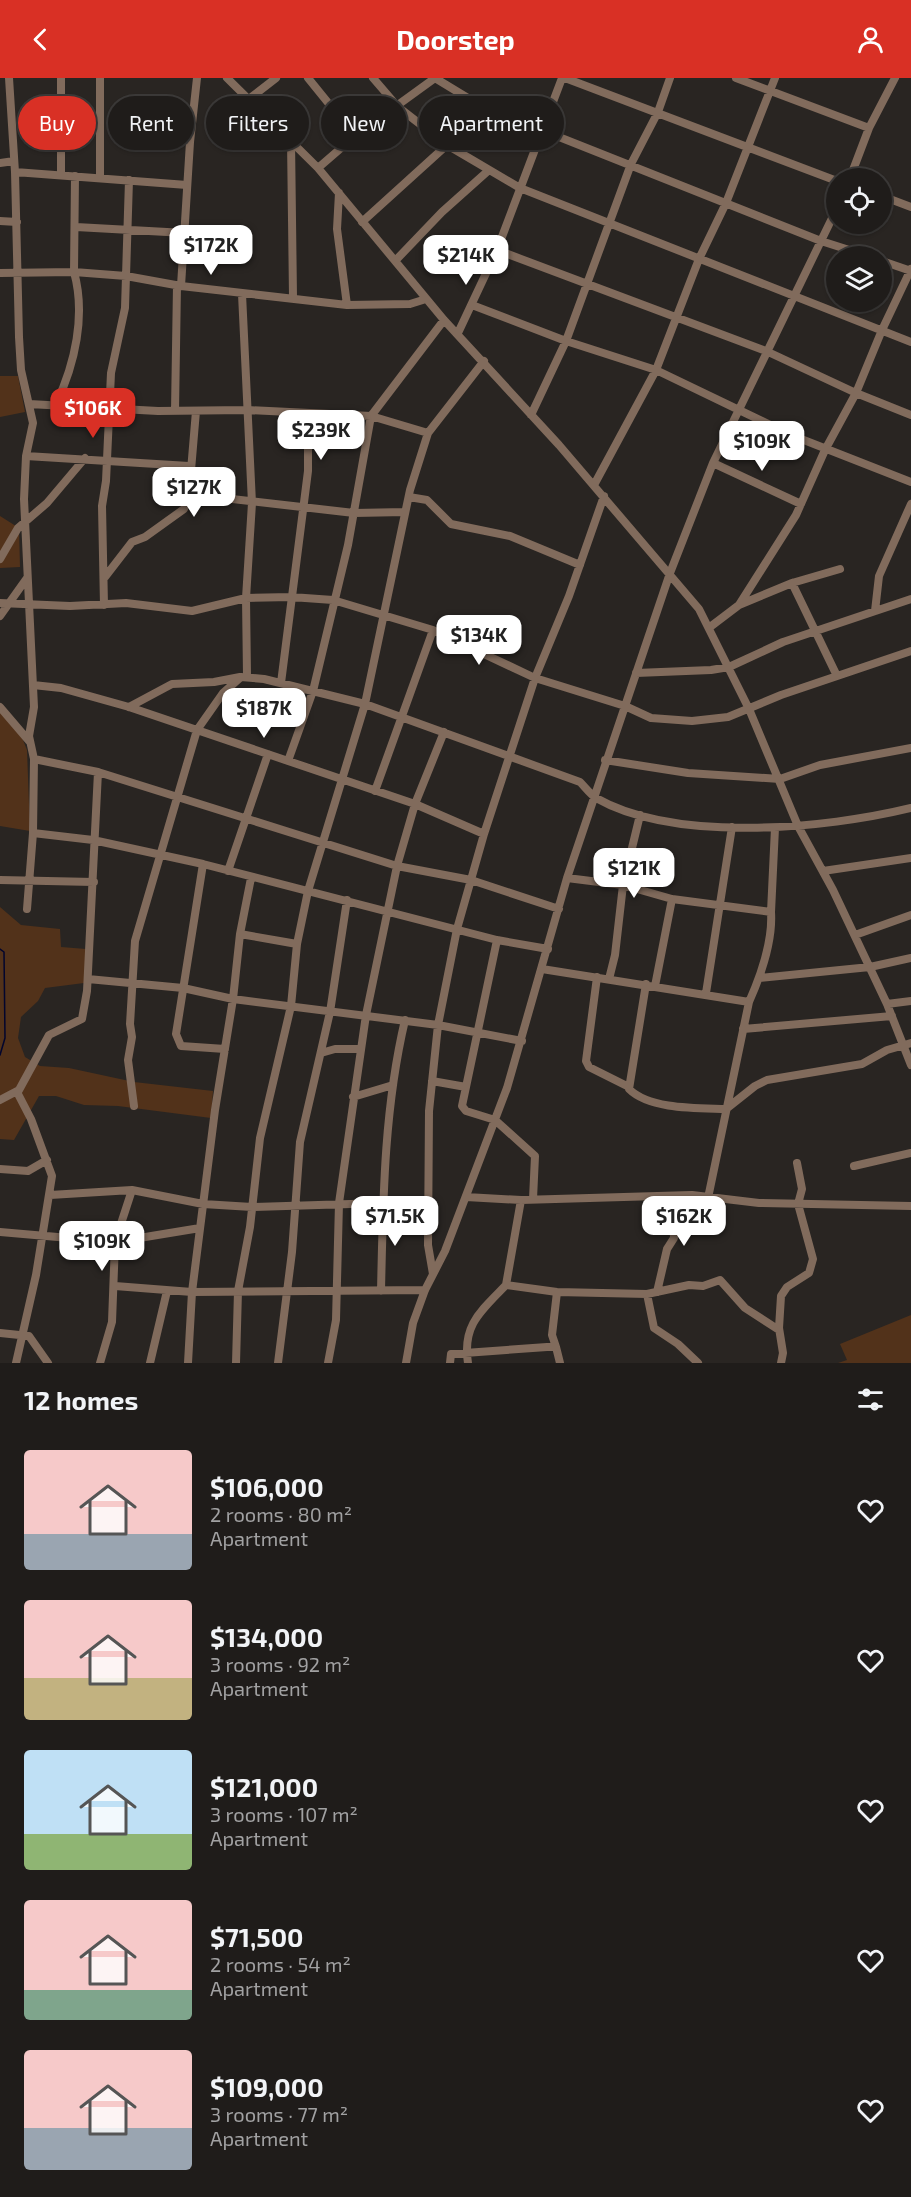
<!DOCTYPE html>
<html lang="en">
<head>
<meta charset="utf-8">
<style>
	body { margin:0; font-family:"Exo 2",sans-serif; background:#272523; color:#f1f3f6; height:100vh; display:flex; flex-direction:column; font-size:22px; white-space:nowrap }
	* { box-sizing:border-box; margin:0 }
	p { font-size:20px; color:#a1a1a2 }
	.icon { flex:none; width:33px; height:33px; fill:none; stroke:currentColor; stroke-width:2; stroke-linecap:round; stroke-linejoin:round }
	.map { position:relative; height:1285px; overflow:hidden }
	.drawer { display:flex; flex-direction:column; background:#1f1c1a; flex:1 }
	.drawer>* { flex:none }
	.guide { position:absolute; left:18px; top:18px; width:600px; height:54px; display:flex; gap:12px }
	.buttons { position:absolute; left:826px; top:90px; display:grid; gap:12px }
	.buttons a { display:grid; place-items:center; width:66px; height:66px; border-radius:50%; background:#1f1c1a; box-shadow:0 2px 4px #0004,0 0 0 2px #3c3a39; font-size:30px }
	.price { position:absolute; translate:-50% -51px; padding:0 14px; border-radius:12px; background:#fff; color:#222; font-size:20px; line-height:39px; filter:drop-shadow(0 2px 3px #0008) }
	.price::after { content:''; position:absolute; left:50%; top:36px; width:18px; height:14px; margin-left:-9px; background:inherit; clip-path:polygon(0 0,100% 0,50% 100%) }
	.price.current { background:#d93025; color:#fff }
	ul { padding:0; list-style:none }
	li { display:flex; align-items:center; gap:18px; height:150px; padding:0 24px }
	li span { display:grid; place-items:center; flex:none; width:168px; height:120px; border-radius:6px; color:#555 }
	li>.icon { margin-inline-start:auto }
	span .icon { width:72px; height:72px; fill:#fffc; stroke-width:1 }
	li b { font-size:26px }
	h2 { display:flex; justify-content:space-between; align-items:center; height:72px; padding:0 24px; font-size:26px }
	.chip { padding:0 21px; border-radius:27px; background:#1f1c1a; box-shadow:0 2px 4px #0004,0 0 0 2px #3c3a39; font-size:21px; line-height:54px }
	.chip.current { background:#d93025; color:#fff }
	header { display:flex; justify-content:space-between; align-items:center; height:78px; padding:0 24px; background:#d93025; color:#fff; font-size:27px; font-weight:700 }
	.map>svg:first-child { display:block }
	.green { fill:#52321a }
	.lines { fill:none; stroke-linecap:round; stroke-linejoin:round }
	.stream { stroke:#02052d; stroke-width:1.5 }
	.minor { stroke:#816b5c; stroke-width:8 }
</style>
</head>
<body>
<header><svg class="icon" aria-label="back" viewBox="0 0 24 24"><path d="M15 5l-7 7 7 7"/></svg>Doorstep<svg class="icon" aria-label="person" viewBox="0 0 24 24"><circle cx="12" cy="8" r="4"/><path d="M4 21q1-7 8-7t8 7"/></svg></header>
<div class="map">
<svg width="911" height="1285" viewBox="0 0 911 1285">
	<rect width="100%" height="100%" fill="#292522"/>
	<path class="green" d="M0,298H18L25,334L0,339Z
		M0,438L19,450L20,489L0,490Z
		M0,633L19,652L27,672L30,753L0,748Z
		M0,829L21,847L60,851L61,869L86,871L84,905L45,910L38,923L21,939L18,960L25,979L40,988L69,990L134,1004L213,1013L211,1040L118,1028L84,1027L56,1018H39L14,1062L0,1061Z
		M911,1237V1285H838L847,1282L840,1266Z"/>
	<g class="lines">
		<path class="stream" d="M0,871L4,874L5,960L0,977"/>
		<path class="minor" d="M9,0L15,94L19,259L21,292L33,345L26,378L24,421L34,629L29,658L34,681L33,755L27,831
			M61,0V97
			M100,0V99
			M227,0L318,90L444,242L559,367L699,531L749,631L798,748L833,812L887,926L911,987
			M308,0L355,58
			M373,0L398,29L447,67L520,110L911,264
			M435,0L481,28L821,163L868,178
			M562,0L497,172L766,273L856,315L911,337
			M565,0L837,103
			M736,0L869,50
			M249,21L276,0
			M291,62L293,219
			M0,85L14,83
			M318,90L355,58L435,0
			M15,94L187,107
			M850,100L869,50L895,0
			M339,115L337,151L347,227
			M882,118L911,129
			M0,143L17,144
			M362,144L447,67
			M76,149L185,155
			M396,182L442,134L489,92
			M882,183L911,193
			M0,195L74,194L126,198L181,208L347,227L410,226L426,221
			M181,208L190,64L197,0
			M242,216L252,425L246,520L247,598
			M472,227L566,263L656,292L791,357L911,404
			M458,255L497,172
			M29,326L158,333L247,332L371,338L428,355
			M56,326C75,286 86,237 74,194L75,98
			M175,333L177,207
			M531,337L566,263L631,86L658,34L670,0
			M26,378L189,388
			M713,385L801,426
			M594,407L656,292L699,181L726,125L775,0
			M189,416L354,435L405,434
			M409,419L427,422L451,446L510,458L580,487
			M0,481L18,450L47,425L85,380
			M105,499L132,464L145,459L184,431L189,416L196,333
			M792,505L837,598
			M0,525L70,528L126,525L192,533L246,520L291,519L333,522L433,552L535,600L625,628L651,640L692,643L728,639L781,617L911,573
			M104,527L102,428L106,403L111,295L125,230L129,102
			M739,527L792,505L840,491
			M875,533L879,498L911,426
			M0,538L27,500
			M710,549L739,527L796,437L825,372L856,315L882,252L911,191
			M636,595L711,592L729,589L783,564L911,521
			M281,605L308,393V336
			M33,607L61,610L129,629L415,726L484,756
			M0,629L29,663
			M129,629L172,606L214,604L240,599
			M34,681L98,694L397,788L471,802L559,831
			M605,682L688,695L780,701L820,687L911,670
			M288,683L313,613L348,467L371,338L444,242
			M375,713L433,552
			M33,755L93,762L203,786L497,862L548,871
			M203,786L176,956L181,968L225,971
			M228,793L268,676
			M823,793L911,780
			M567,800L623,807L672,821L771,834C773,864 761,897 749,924
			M0,802L94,804
			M771,834L775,750
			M240,856L297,866
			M855,857L911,837
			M497,862L462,1028L466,1033L495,1042L535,1078L533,1121
			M542,891L749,924L708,1120
			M597,899L586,983L589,989L629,1009
			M760,900L870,889L911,880
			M88,901L183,910L233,921L438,947L522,963
			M609,901L615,877L623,807L640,737
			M646,906L629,1011C650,1032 699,1030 726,1031L755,1008L767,1002L862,986L887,972L911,965
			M655,908L672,821
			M706,915L732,749
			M887,926L911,923
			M743,951L892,938
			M321,975L335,971H361
			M432,1003L466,1009
			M353,1019L393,1007
			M0,1022L19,1012L49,957L82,941L87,913L98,694
			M134,1028L128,982L132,959L130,946L135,863L197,652L223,615L241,599L264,601L365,626L580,704C585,709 590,716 596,720C675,765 825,751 911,730
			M854,1088L911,1075
			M0,1091L28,1093L47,1082
			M50,1117L132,1112L203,1126L252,1129L383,1125L427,1129
			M466,1119L521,1122L692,1117L759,1125L911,1128
			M521,1122L506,1207L557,1214L647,1216L689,1207L703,1208L720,1202L745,1230L779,1252
			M0,1154L115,1164L200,1150
			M433,1196L428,1167L429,1033L438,947L457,851L484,756L535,600L569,518L604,418
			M115,1208L192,1214L425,1212
			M381,1213C383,1122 384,1031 405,942
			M657,1214L667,1171L674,1160L672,1118
			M647,1216L654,1250L678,1266L698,1285
			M0,1255L29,1258L48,1285
			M556,1269L552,1257L557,1214
			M16,1285L36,1197L52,1098L31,1041L17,1014
			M100,1285L112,1244L115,1164L132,1112
			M150,1285L167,1213
			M188,1285L192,1214L215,1032L233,921L240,856L251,800
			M236,1285L238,1213L250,1149L260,1060L291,928L297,866L308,813L365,626L410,412L428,355L484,283
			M278,1285L292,1174L300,1064L330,934L347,822
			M328,1285L336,1242L339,1125L366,937L397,788L415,726L444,654
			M406,1285L413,1245L425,1212L445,1173L507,1010L567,800L670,495L713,385L837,130
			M450,1285L451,1276L547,1269H556L560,1285
			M468,1285C462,1247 481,1233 506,1207
			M781,1285L783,1275L779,1250L781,1218L787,1209L809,1195L813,1181L798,1126L802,1111L797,1085"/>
	</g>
</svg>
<div class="buttons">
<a><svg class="icon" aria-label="locate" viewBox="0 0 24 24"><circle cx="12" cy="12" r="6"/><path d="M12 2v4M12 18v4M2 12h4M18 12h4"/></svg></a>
<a><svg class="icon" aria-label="layers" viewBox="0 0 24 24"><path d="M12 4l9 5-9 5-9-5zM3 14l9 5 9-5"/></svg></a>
</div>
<b class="price" style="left:211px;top:198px">$172K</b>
<b class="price" style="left:466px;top:208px">$214K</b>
<b class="price current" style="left:93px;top:361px">$106K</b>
<b class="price" style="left:321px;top:383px">$239K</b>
<b class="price" style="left:762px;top:394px">$109K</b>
<b class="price" style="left:194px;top:440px">$127K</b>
<b class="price" style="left:479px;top:588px">$134K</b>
<b class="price" style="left:264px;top:661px">$187K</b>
<b class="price" style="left:634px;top:821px">$121K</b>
<b class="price" style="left:395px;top:1169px">$71.5K</b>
<b class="price" style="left:684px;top:1169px">$162K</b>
<b class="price" style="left:102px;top:1194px">$109K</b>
<div class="guide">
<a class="chip current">Buy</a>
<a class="chip">Rent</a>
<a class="chip">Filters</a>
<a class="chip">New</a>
<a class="chip">Apartment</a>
</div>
</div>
<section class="drawer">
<h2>12 homes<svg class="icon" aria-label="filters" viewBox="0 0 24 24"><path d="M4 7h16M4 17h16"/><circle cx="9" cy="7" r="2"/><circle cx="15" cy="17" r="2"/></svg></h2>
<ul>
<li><span style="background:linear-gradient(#f6c9c9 70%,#9aa5b1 0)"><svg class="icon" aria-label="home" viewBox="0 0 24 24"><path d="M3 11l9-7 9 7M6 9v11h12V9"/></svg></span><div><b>$106,000</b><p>2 rooms · 80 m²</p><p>Apartment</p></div><svg class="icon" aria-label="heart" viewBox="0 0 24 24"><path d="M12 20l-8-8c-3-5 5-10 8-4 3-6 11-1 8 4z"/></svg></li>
<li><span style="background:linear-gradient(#f6c9c9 65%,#c2b280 0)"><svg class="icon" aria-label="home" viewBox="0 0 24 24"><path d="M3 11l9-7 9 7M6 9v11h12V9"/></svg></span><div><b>$134,000</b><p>3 rooms · 92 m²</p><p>Apartment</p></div><svg class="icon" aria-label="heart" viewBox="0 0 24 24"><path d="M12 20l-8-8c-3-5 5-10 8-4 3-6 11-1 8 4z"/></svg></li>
<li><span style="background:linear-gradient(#bfe0f5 70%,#8fb573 0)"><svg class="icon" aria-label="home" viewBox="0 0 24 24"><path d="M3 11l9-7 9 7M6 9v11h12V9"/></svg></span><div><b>$121,000</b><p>3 rooms · 107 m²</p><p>Apartment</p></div><svg class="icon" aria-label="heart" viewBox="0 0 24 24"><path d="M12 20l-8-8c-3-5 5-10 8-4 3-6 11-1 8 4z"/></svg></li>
<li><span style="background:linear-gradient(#f6c9c9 75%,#7fa58c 0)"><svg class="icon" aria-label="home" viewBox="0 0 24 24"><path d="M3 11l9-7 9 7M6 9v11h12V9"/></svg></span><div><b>$71,500</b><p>2 rooms · 54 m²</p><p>Apartment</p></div><svg class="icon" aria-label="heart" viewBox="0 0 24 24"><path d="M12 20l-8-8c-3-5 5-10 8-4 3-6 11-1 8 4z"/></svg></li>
<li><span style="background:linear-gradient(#f6c9c9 65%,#9aa5b1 0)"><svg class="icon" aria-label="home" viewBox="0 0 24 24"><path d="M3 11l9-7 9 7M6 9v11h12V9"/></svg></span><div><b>$109,000</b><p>3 rooms · 77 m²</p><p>Apartment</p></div><svg class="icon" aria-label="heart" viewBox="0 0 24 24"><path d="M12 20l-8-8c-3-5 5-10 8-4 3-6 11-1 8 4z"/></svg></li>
</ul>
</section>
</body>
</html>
